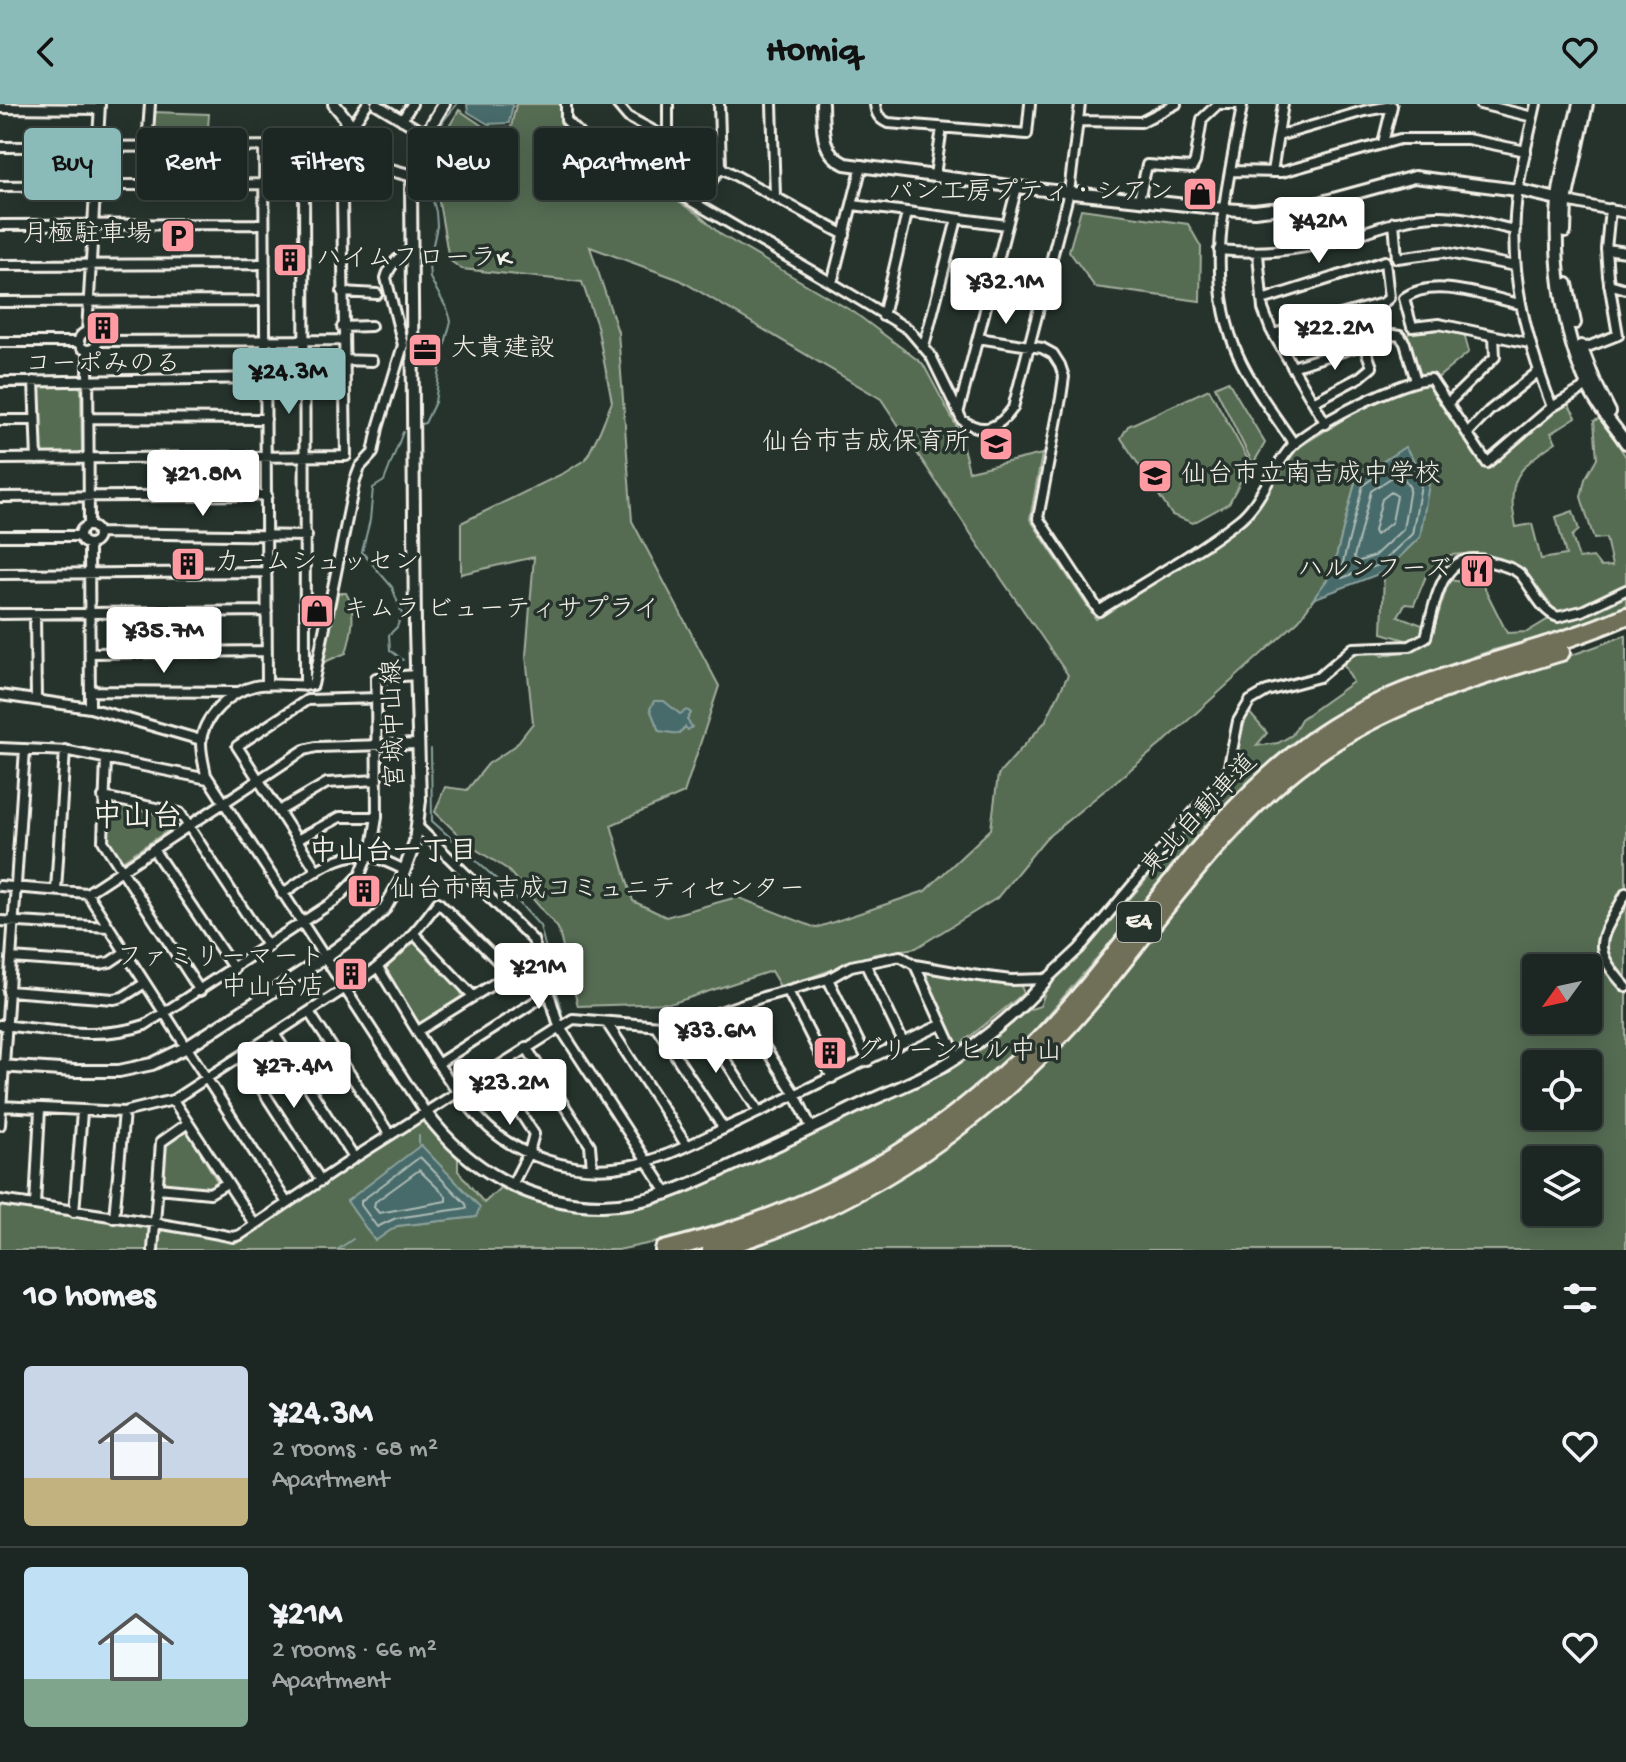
<!DOCTYPE html>
<html lang="en">
<head>
<meta charset="utf-8">
<style>
	body { margin:0; font-family:"Gochi Hand","Klee One",sans-serif; background:#29322f; color:#f1f3f6; height:100vh; display:flex; flex-direction:column; font-size:30px; white-space:nowrap }
	* { box-sizing:border-box; margin:0 }
	p { font-size:26px; color:#a0a5a5 }
	.icon { flex:none; width:44px; height:44px; fill:none; stroke:currentColor; stroke-width:2; stroke-linecap:round; stroke-linejoin:round }
	.map { position:relative; height:1146px; overflow:hidden }
	.drawer { display:flex; flex-direction:column; background:#1c2622; flex:1 }
	.drawer>* { flex:none }
	.guide { position:absolute; left:24px; top:24px; width:800px; height:72px; display:flex; gap:16px }
	.needle { width:52px; rotate:237deg }
	.tools { position:absolute; left:1522px; top:850px; display:grid; gap:16px }
	.tools a { display:grid; place-items:center; width:80px; height:80px; border-radius:8px; background:#1c2622; box-shadow:0 4px 20px #0003,0 0 0 2px #3a4340; font-size:40px }
	.price { position:absolute; translate:-50% -68px; padding:0 18px; border-radius:8px; background:#fff; color:#222; font-size:26px; line-height:52px; filter:drop-shadow(0 2px 4px #0008) }
	.price::after { content:''; position:absolute; left:50%; top:48px; width:24px; height:18px; margin-left:-12px; background:inherit; clip-path:polygon(0 0,100% 0,50% 100%) }
	.price.active { background:#8bbbb9; color:#111 }
	ul { padding:0; list-style:none }
	li { display:flex; align-items:center; gap:24px; height:200px; padding:0 24px }
	li+li { border-top:2px solid #3a4340 }
	li span { display:grid; place-items:center; flex:none; width:224px; height:160px; border-radius:8px; color:#555 }
	li>.icon { margin-inline-start:auto }
	span .icon { width:96px; height:96px; fill:#fffc; stroke-width:1 }
	li b { font-size:34px }
	h2 { display:flex; justify-content:space-between; align-items:center; height:96px; padding:0 24px; font-size:34px }
	.pill { padding:0 28px; border-radius:8px; background:#1c2622; box-shadow:0 4px 20px #0003,0 0 0 2px #3a4340; font-size:28px; line-height:72px }
	.pill.active { background:#8bbbb9; color:#111 }
	header { display:flex; justify-content:space-between; align-items:center; height:104px; padding:0 24px; background:#8bbbb9; color:#111; font-size:36px; font-weight:800 }
	.map>svg:first-child { display:block }
	.green { fill:#546c52; stroke:#a4ae9d; stroke-width:2; fill-rule:evenodd }
	.water { fill:#466b6b; stroke:#8ca19d; stroke-width:2 }
	.lines { fill:none; stroke-linecap:round; stroke-linejoin:round }
	.shore { stroke:#aebbb6; stroke-width:2 }
	.stream { stroke:#8ca19d; stroke-width:2 }
	.minor-casing { stroke:#f4f1e8; stroke-width:14 }
	.tertiary-casing { stroke:#f4f1e8; stroke-width:16 }
	.motorway-casing { stroke:#f4f1e8; stroke-width:22 }
	.minor { stroke:#26332d; stroke-width:8 }
	.tertiary { stroke:#26332d; stroke-width:10 }
	.motorway { stroke:#706f59; stroke-width:16 }
	.labels { text-anchor:middle; dominant-baseline:central; stroke-width:7; stroke-linejoin:round; paint-order:stroke }
	.shield { fill:#26332d; stroke:#b6b8b0; stroke-width:2 }
	.shield-label { font-size:24px; font-weight:bold; fill:#f4f1e8 }
	.poi-label { font-size:26px; fill:#f4f1e8; stroke:#26332d; text-anchor:start }
	.street-label { font-size:26px; fill:#f4f1e8; stroke:#26332d }
	.neighbourhood-label { font-size:28px; font-weight:bold; fill:#f4f1e8; stroke:#26332d }
	.quarter-label { font-size:30px; font-weight:bold; fill:#f4f1e8; stroke:#26332d }
</style>
</head>
<body>
<header><svg class="icon" aria-label="back" viewBox="0 0 24 24"><path d="M15 5l-7 7 7 7"/></svg>Homiq<svg class="icon" aria-label="heart" viewBox="0 0 24 24"><path d="M12 20l-8-8c-3-5 5-10 8-4 3-6 11-1 8 4z"/></svg></header>
<div class="map">
<svg width="1626" height="1146" viewBox="0 0 1626 1146">
	<rect width="100%" height="100%" fill="#26332d"/>
	<filter id="ink" filterUnits="userSpaceOnUse"><feTurbulence type="fractalNoise" baseFrequency=".0125" numOctaves="2"/><feDisplacementMap in="SourceGraphic" scale="16" xChannelSelector="R" yChannelSelector="G"/><feConvolveMatrix kernelMatrix="1 2 1 2 8 2 1 2 1" color-interpolation-filters="sRGB"/></filter>
	<g filter="url(#ink)">
		<path class="green" d="M516,0H562L563,35L631,68L699,111L720,130L855,209L923,260L959,327L969,367L1042,350L1030,415L1096,515L1247,417L1296,345L1362,304L1428,278L1484,364L1566,297L1576,313L1551,329L1556,338C1517,364 1506,376 1516,423L1532,420L1541,455L1566,451L1556,413L1573,407L1579,426L1572,432L1579,455L1593,453L1601,463L1612,462L1606,434L1594,435L1581,393L1585,375L1597,354L1594,317L1601,314L1626,353V483L1577,504L1560,508L1553,504L1524,465L1483,449L1450,451L1426,472L1414,501L1405,500L1398,512L1425,522L1422,529L1409,537L1382,529L1384,468L1420,433L1356,375L1332,469L1299,516L1164,638L1045,735L997,794L916,844L875,850L781,884L771,867L673,899L578,902L558,824L507,765L469,741L435,708L445,683L467,686L488,660L515,642L533,619L526,552L534,453L461,470V419L564,369L586,355L600,327L612,298L597,222L582,178L462,165L449,156L435,75L441,36L459,6L484,23L511,24ZM590,143L680,176L881,295L983,448L1068,571L1045,618L998,671L991,725L925,787L816,824L737,793L666,813L633,797L611,721L684,689L719,582L632,417L618,228Z
			M153,8L209,10L207,38L152,37Z
			M1081,105L1188,120L1201,143L1200,197L1095,183L1069,147Z
			M1432,224L1464,229L1469,248L1435,276L1419,269L1407,231L1416,226Z
			M1228,277L1265,339L1253,360L1215,283Z
			M37,282H78L81,285L82,347L76,351L38,349Z
			M1209,285L1250,359L1229,399L1193,419L1172,411L1121,334L1128,322Z
			M1449,476L1483,481L1507,529L1527,528L1547,516L1568,515L1626,490V504L1565,527L1493,546L1401,578L1360,596L1274,654L1206,721L1135,810L1016,948L951,1004L894,1044L790,1098L666,1136L618,1146H157L159,1125L166,1122L237,1139L420,1016L427,1018L458,1054V1067L484,1099L501,1083L531,1095L576,1106L612,1105L671,1094L815,1029L962,957L1028,906L1040,902L1050,875L1086,844L1141,782L1230,669L1248,607L1267,629L1256,642L1278,639L1292,631L1301,615L1353,578L1342,557C1356,548 1368,541 1383,552L1413,545L1430,537ZM348,1097L475,1113L397,1122L375,1136Z
			M337,489H346C357,507 352,529 346,549L322,559Z
			M1626,531V1146H738C846,1113 938,1055 1021,979C1037,965 1056,951 1070,934C1129,866 1182,792 1245,727C1265,705 1287,682 1310,664C1404,594 1520,574 1626,531ZM1536,864H1588V916H1536ZM1536,960H1588V1012H1536ZM1536,1056H1588V1108H1536Z
			M107,697L171,711L176,717L175,722L119,759L105,738Z
			M414,838L460,883L462,892L422,919H416L382,865Z
			M925,866L1020,880L1024,889L957,943L922,868Z
			M186,1024L220,1082L209,1086L163,1080L166,1039Z
			M0,1100L146,1119L149,1124L148,1146H0Z"/>
		<path class="water" d="M467,0H513L509,19L488,20L468,8Z
			M1405,343L1429,380L1420,433L1384,468L1313,495L1332,469L1356,375Z
			M654,597H664L680,610L687,606L691,609L687,616L692,623L688,626L685,623L679,630L659,627L650,605Z
			M421,1041L480,1103L476,1113L397,1122L375,1137L347,1097Z"/>
		<g class="lines">
			<path class="shore" d="M1400,356L1405,357L1421,381L1412,430L1379,461L1342,474L1340,470L1363,381Z
				M1397,370L1402,371L1410,384L1403,425L1374,452L1357,458L1354,453L1371,387Z
				M1391,388L1397,392L1392,418L1376,431L1374,427L1382,395Z
				M420,1053L466,1100L467,1104L396,1114L377,1123L361,1101V1097Z
				M419,1066L446,1092V1097L379,1109L374,1103L375,1098Z"/>
			<path class="stream" d="M421,320L425,319L435,298L442,251L451,217L448,207L430,174L429,159L437,122L436,108L425,66V52L444,16L457,0
				M403,328L384,377L373,384L370,416L362,448L392,483L402,510L397,523L389,531L390,546L403,556
				M431,645L432,717L504,782L540,822L562,907
				M500,966L523,952
				M466,988L490,973
				M439,1007L456,995
				M419,1031V1042
				M337,1146L353,1135"/>
			<g class="minor-casing">
				<path id="minor" d="M376,0L426,30
					M566,0V16L585,35L832,179L908,225L931,252L962,316C984,331 999,324 1013,304L1069,88L1080,0
					M617,0L628,13L845,131
					M668,0V35
					M772,0L775,92
					M875,0C876,10 879,15 888,19L1027,30L1030,0
					M1222,0H1242
					M1480,0L1533,13
					M1536,0C1530,28 1522,57 1518,85C1506,161 1525,233 1552,303
					M1242,2C1228,85 1202,170 1238,251C1252,282 1275,312 1294,340
					M0,4L99,5
					M402,16L412,0
					M1078,17L1141,18L1176,0
					M352,22L367,0
					M1278,32L1364,7L1392,2L1383,39
					M147,42L150,0
					M264,42L267,581
					M304,42L305,582
					M0,43L341,42
					M1231,67L1282,68L1400,35H1467L1526,47
					M1272,68L1283,0
					M935,71L942,24
					M0,82L263,80
					M1139,95L1147,61L1192,64L1195,58L1202,15L1218,0
					M1566,97L1626,109
					M697,100L721,62L719,0
					M853,101L1007,121
					M1394,118L1397,154L1443,148L1515,162
					M0,121L264,120
					M412,145C400,152 390,160 386,174L403,241L378,324L373,349L360,363L355,376L313,581C294,583 274,578 255,582C231,587 202,613 201,639C201,650 204,661 206,671L426,1009
					M1606,145L1626,148
					M1219,146C1260,150 1294,147 1335,137C1369,128 1401,113 1436,112C1462,111 1490,121 1515,126
					M1258,150L1263,205L1271,226L1326,320
					M0,161L265,160
					M832,179L862,61
					M1609,180L1626,185
					M342,188L377,190
					M1262,196L1385,157L1389,194L1383,199L1273,230
					M0,198L265,197
					M1520,200C1487,193 1433,172 1404,194L1412,223L1439,220L1529,239
					M883,212L907,109
					M342,223L371,222
					M79 237a9 9 0 1 1 18 0a9 9 0 1 1-18 0Z
					M87,228L100,0
					M978,234L1042,244L1053,250L1060,261L1064,273L1061,294L1038,414L1099,507C1144,478 1197,449 1239,416C1261,399 1273,362 1293,341C1312,321 1403,275 1431,275L1487,359L1552,303L1591,280
					M97,237L342,236
					M0,238H78
					M924,242L957,115
					M88,247L89,422
					M1577,247L1618,231L1608,172L1606,145L1610,105
					M343,256L372,257
					M1292,263L1393,231L1400,232L1405,239L1416,277
					M34,277L37,355
					M0,278L266,274
					M1313,298L1360,273L1372,263L1364,241
					M1448,299L1495,253L1494,232
					M959,306L1017,83
					M88,314L266,315
					M0,316H34
					M1468,329L1489,307L1539,267
					M0,355L346,352L341,30L346,15
					M0,393L267,391
					M80 431a9 9 0 1 1 18 0a9 9 0 1 1-18 0Z
					M98,429L307,432
					M0,432H80
					M89,441L90,604
					M0,470L267,468
					M0,510L267,507
					M35,510L36,596
					M90,549L267,547
					M90,587L238,588
					M0,591L90,604L201,636
					M0,644L69,647L208,675
					M106,654L103,737L200,887
					M103,693L180,709L268,843
					M279,707L327,679L377,676
					M417,722L533,836L559,922L668,1090
					M297,736L340,713H377
					M153,745L234,865
					M317,767L237,642L307,596L378,594
					M0,782L87,789L304,646L316,643L418,640
					M56,786L65,646
					M87,789L287,1099
					M1626,789C1603,834 1586,840 1626,883
					M282,790C306,774 338,746 369,752C381,754 393,761 405,766
					M0,817L109,823
					M415,831L473,892
					M11,854L100,860L110,858L125,848
					M865,859L903,938
					M915,861L957,953
					M379,865C410,914 448,985 489,1024C521,1053 571,1068 613,1064C658,1060 698,1036 738,1018C806,986 873,952 941,921
					M828,875L868,957
					M351,882C387,859 413,833 438,798L510,869
					M8,887L114,895L123,893L145,879
					M788,887L832,974
					M739,903L796,992L812,1025
					M309,908L390,1031
					M700,917L759,1008
					M607,919L687,1042
					M0,921C48,925 98,937 145,921L336,796L360,771L373,738L377,713L376,574L416,571
					M656,922L724,1025
					M418,927L540,851
					M275,931L354,1054
					M526,943L590,1041L592,1064
					M241,953L321,1077
					M439,959L550,888
					M492,965L534,1030L529,1048L512,1081
					M173,996L255,1121
					M0,1002L124,1008L173,996L344,885
					M0,1021L25,645
					M158,1084L210,1089L227,1079
					M0,1096C78,1108 156,1117 233,1133L240,1131L354,1054L573,915L661,922L682,921L763,893L828,875L851,862L900,852L915,861L972,871L1011,876L1047,875L1079,845L1228,667L1238,617L1250,597L1267,587L1319,573L1353,544L1410,542L1426,533C1435,500 1441,444 1487,457C1497,460 1514,463 1521,471C1533,485 1541,507 1558,513L1582,507L1626,486
					M35,1101L40,1005
					M74,1108L82,1008
					M114,1114L124,1008
					M153,1146L161,1038L188,1019"/>
			</g>
			<g class="tertiary-casing">
				<path id="tertiary" d="M334,0L387,65L413,72
					M822,0C823,25 820,48 845,60L1017,83L1224,105L1254,107L1315,100L1414,73L1518,86L1566,97
					M1579,0C1572,31 1561,64 1558,96C1553,157 1563,241 1594,294C1603,310 1616,324 1626,339
					M1565,128L1566,97L1587,0
					M1567,180L1575,219
					M1581,242L1595,278L1610,308
					M0,962L75,967H119L152,960L187,943L324,854L366,823L385,804L401,776L415,738L420,696L415,526L411,85L426,30L444,0
					M426,1009C468,1066 530,1101 602,1101C654,1101 700,1076 746,1055C783,1038 820,1021 856,1003C890,987 929,973 960,951C992,929 1021,905 1047,875"/>
			</g>
			<g class="motorway-casing">
				<path id="motorway" d="M664,1146C838,1103 968,1023 1084,887C1157,800 1219,705 1312,637C1406,569 1522,558 1626,512
					M711,1146C866,1103 995,1012 1097,889C1161,812 1218,727 1297,664C1378,600 1464,578 1561,548"/>
			</g>
			<use href="#minor" class="minor"/>
			<use href="#tertiary" class="tertiary"/>
			<use href="#motorway" class="motorway"/>
		</g>
	</g>
	<defs>
		<g id="shop-square" transform="scale(1.8)"><rect x="-9" y="-9" width="18" height="18" rx="4" fill="#ff9aa2" stroke="#26332d"/><path d="M-5-2.5h2.3a2.7 3.5 0 0 1 5.4 0H5L5.5 6h-11ZM-1.5-2.5h3a1.5 2.3 0 0 0-3 0Z" fill="#111"/></g>
		<g id="parking-square" transform="scale(1.8)"><rect x="-9" y="-9" width="18" height="18" rx="4" fill="#ff9aa2" stroke="#26332d"/><path d="M-3.5-5.5H1a3.5 3.5 0 0 1 0 7H-1V5.5H-3.5ZM-1-3.4V-.6H.8a1.4 1.4 0 0 0 0-2.8Z" fill="#111"/></g>
		<g id="building-square" transform="scale(1.8)"><rect x="-9" y="-9" width="18" height="18" rx="4" fill="#ff9aa2" stroke="#26332d"/><path d="M-4-6H4V6H1V3H-1V6H-4ZM-2.5-4.3h1.7v1.8h-1.7ZM.8-4.3h1.7v1.8H.8ZM-2.5-1h1.7V.8h-1.7ZM.8-1h1.7V.8H.8Z" fill="#111"/></g>
		<g id="office-square" transform="scale(1.8)"><rect x="-9" y="-9" width="18" height="18" rx="4" fill="#ff9aa2" stroke="#26332d"/><path d="M-6-3h4V-5.5h4V-3h4V5H-6ZM-1-4.5V-3h2v-1.5ZM-6 0V1H6V0Z" fill="#111"/></g>
		<g id="school-square" transform="scale(1.8)"><rect x="-9" y="-9" width="18" height="18" rx="4" fill="#ff9aa2" stroke="#26332d"/><path d="M0-5L7-2L0 1L-7-2ZM-4 1L0 2.5L4 1V4Q0 6-4 4Z" fill="#111"/></g>
		<g id="restaurant-square" transform="scale(1.8)"><rect x="-9" y="-9" width="18" height="18" rx="4" fill="#ff9aa2" stroke="#26332d"/><path d="M-5-6h1v4h1v-4h1v4h1v-4h1v5L-1.5 .5V6h-2V.5L-5-1ZM5-6V6H3V1.5H1.5Q1.5-4 5-6Z" fill="#111"/></g>
	</defs>
	<g fill-rule="evenodd">
		<use href="#shop-square" x="1200" y="90"/>
		<use href="#parking-square" x="178" y="132"/>
		<use href="#building-square" x="290" y="156"/>
		<use href="#building-square" x="103" y="224"/>
		<use href="#office-square" x="425" y="246"/>
		<use href="#school-square" x="996" y="340"/>
		<use href="#school-square" x="1155" y="372"/>
		<use href="#building-square" x="188" y="460"/>
		<use href="#restaurant-square" x="1477" y="467"/>
		<use href="#shop-square" x="317" y="507"/>
		<use href="#building-square" x="364" y="787"/>
		<use href="#building-square" x="351" y="870"/>
		<use href="#building-square" x="830" y="949"/>
	</g>
	<g class="labels">
		<rect class="shield" x="1117" y="798" width="44" height="40" rx="6"/>
		<g class="shield-label">
			<text x="1139" y="818">E4</text>
		</g>
		<g class="poi-label">
			<text x="1174" y="90" text-anchor="end">パン工房プティ・シアン</text>
			<text x="152" y="132" text-anchor="end">月極駐車場</text>
			<text x="316" y="156">ハイムフローラK</text>
			<text x="451" y="246">大貴建設</text>
			<text x="103" y="262" text-anchor="middle">コーポみのる</text>
			<text x="970" y="340" text-anchor="end">仙台市吉成保育所</text>
			<text x="1181" y="372">仙台市立南吉成中学校</text>
			<text x="214" y="460">カームシュッセン</text>
			<text x="1451" y="467" text-anchor="end">ハルンフーズ</text>
			<text x="343" y="507">キムラ ビューティサプライ</text>
			<text x="390" y="787">仙台市南吉成コミュニティセンター</text>
			<text x="325" y="855" text-anchor="end">ファミリーマート<tspan x="325" dy="30">中山台店</tspan></text>
			<text x="856" y="949">グリーンヒル中山</text>
		</g>
		<g class="street-label">
			<text transform="translate(396 620) rotate(-92)">宮城中山線</text>
			<text transform="translate(1201 712) rotate(-47)">東北自動車道</text>
		</g>
		<g class="neighbourhood-label">
			<text x="393" y="749">中山台一丁目</text>
		</g>
		<g class="quarter-label">
			<text x="137" y="715">中山台</text>
		</g>
	</g>
</svg>
<div class="tools">
<a><svg class="needle" viewBox="-14 -14 28 28"><path d="M0-13l5 13h-10z" fill="#e53935"/><path d="M0 13l5-13h-10z" fill="#a0a5a5"/></svg></a>
<a><svg class="icon" aria-label="locate" viewBox="0 0 24 24"><circle cx="12" cy="12" r="6"/><path d="M12 2v4M12 18v4M2 12h4M18 12h4"/></svg></a>
<a><svg class="icon" aria-label="layers" viewBox="0 0 24 24"><path d="M12 4l9 5-9 5-9-5zM3 14l9 5 9-5"/></svg></a>
</div>
<b class="price" style="left:1319px;top:161px">¥42M</b>
<b class="price" style="left:1006px;top:222px">¥32.1M</b>
<b class="price" style="left:1335px;top:268px">¥22.2M</b>
<b class="price active" style="left:289px;top:312px">¥24.3M</b>
<b class="price" style="left:203px;top:414px">¥21.8M</b>
<b class="price" style="left:164px;top:571px">¥35.7M</b>
<b class="price" style="left:539px;top:907px">¥21M</b>
<b class="price" style="left:716px;top:971px">¥33.6M</b>
<b class="price" style="left:294px;top:1006px">¥27.4M</b>
<b class="price" style="left:510px;top:1023px">¥23.2M</b>
<div class="guide">
<a class="pill active">Buy</a>
<a class="pill">Rent</a>
<a class="pill">Filters</a>
<a class="pill">New</a>
<a class="pill">Apartment</a>
</div>
</div>
<section class="drawer">
<h2>10 homes<svg class="icon" aria-label="filters" viewBox="0 0 24 24"><path d="M4 7h16M4 17h16"/><circle cx="9" cy="7" r="2"/><circle cx="15" cy="17" r="2"/></svg></h2>
<ul>
<li><span style="background:linear-gradient(#c9d6e8 70%,#c2b280 0)"><svg class="icon" aria-label="home" viewBox="0 0 24 24"><path d="M3 11l9-7 9 7M6 9v11h12V9"/></svg></span><div><b>¥24.3M</b><p>2 rooms · 68 m²</p><p>Apartment</p></div><svg class="icon" aria-label="heart" viewBox="0 0 24 24"><path d="M12 20l-8-8c-3-5 5-10 8-4 3-6 11-1 8 4z"/></svg></li>
<li><span style="background:linear-gradient(#bfe0f5 70%,#7fa58c 0)"><svg class="icon" aria-label="home" viewBox="0 0 24 24"><path d="M3 11l9-7 9 7M6 9v11h12V9"/></svg></span><div><b>¥21M</b><p>2 rooms · 66 m²</p><p>Apartment</p></div><svg class="icon" aria-label="heart" viewBox="0 0 24 24"><path d="M12 20l-8-8c-3-5 5-10 8-4 3-6 11-1 8 4z"/></svg></li>
</ul>
</section>
</body>
</html>
